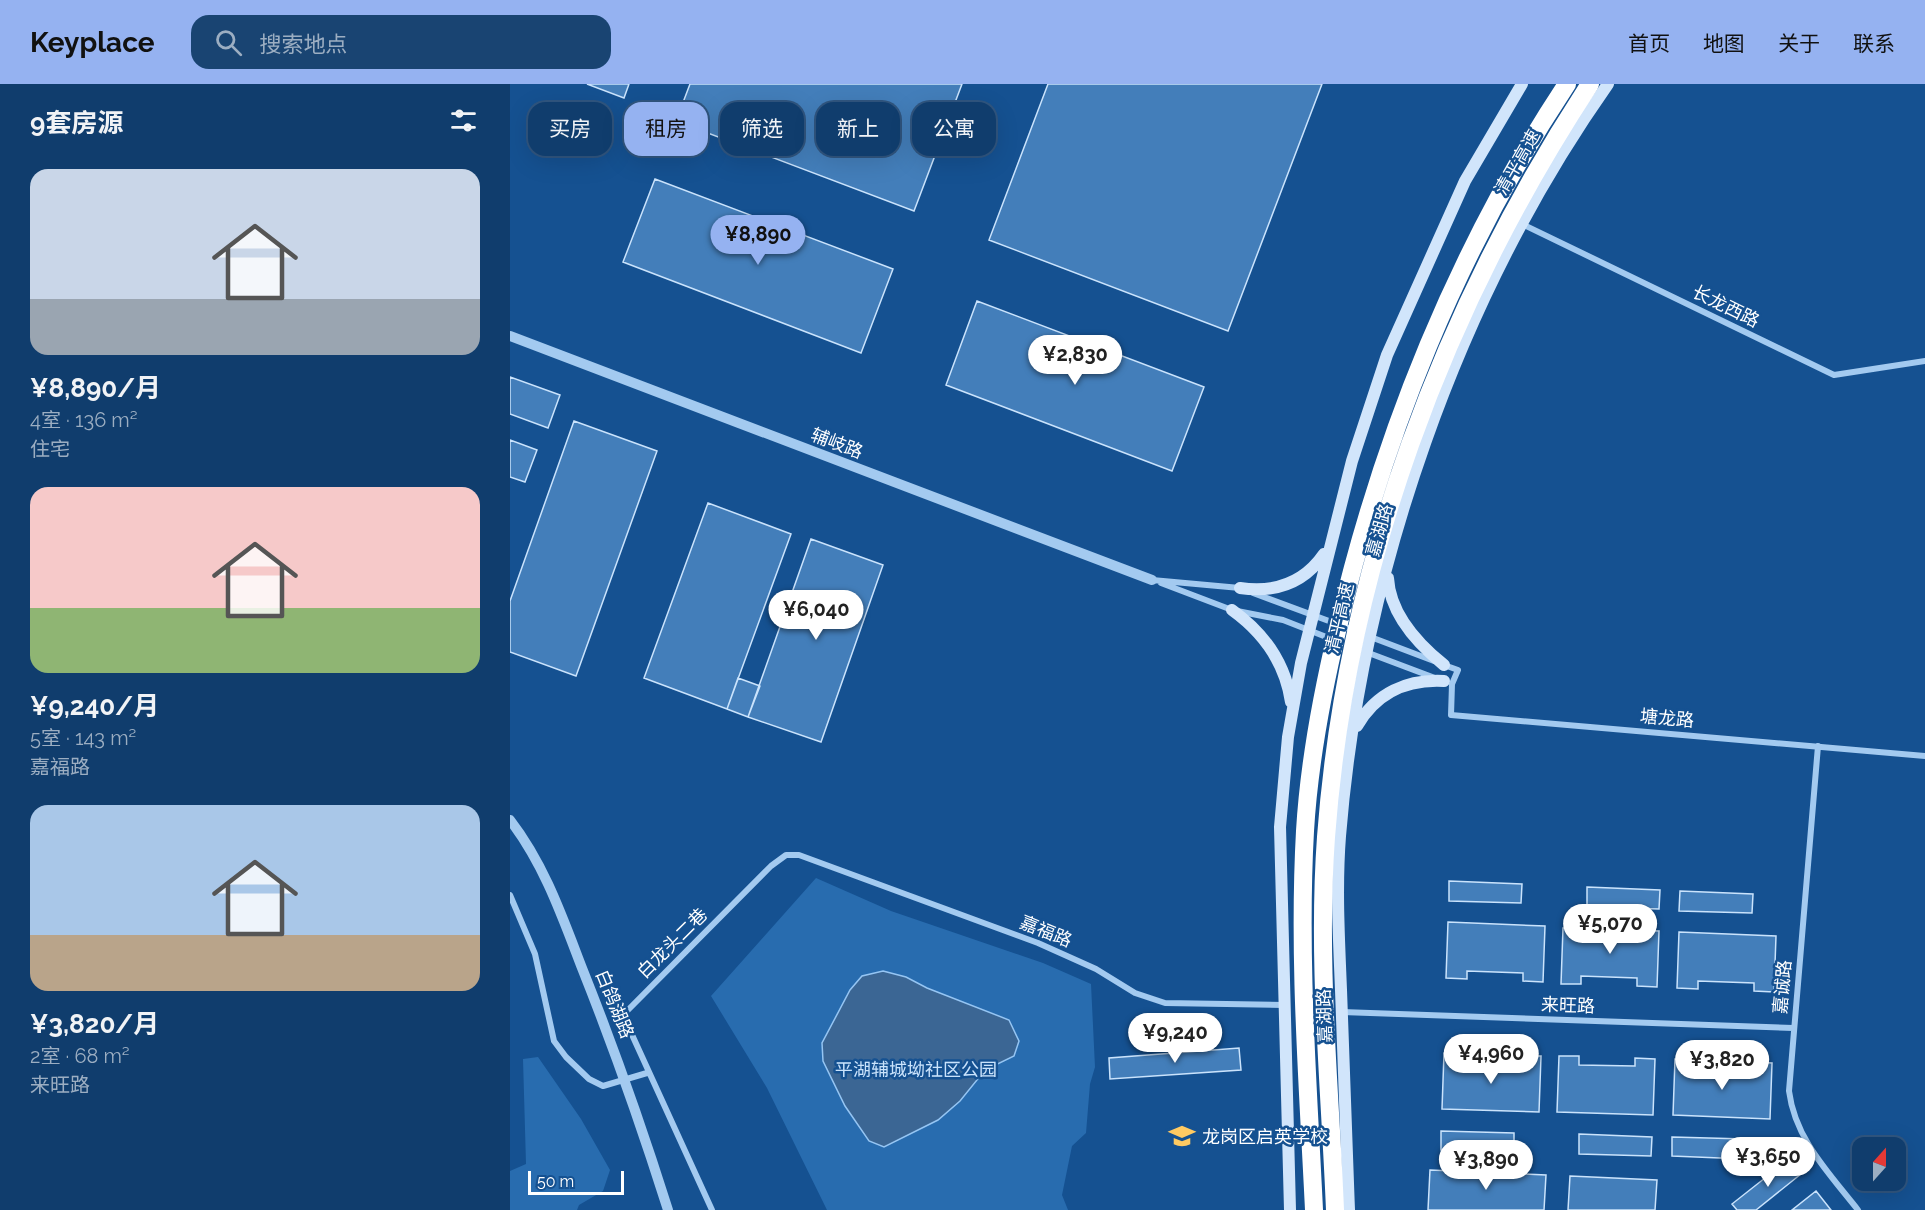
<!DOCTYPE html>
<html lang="zh">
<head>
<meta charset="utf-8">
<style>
	body { margin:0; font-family:Raleway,"Noto Sans SC",sans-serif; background:#194472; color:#f1f3f6; height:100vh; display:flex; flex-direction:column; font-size:22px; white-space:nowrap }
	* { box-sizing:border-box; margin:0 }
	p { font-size:20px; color:#9caec2 }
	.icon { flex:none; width:33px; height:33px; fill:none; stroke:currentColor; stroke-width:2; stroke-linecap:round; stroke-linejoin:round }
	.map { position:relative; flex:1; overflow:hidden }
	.side { display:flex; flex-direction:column; background:#103d6d; width:510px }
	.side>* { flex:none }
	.guide { position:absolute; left:18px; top:18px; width:570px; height:54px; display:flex; gap:12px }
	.needle { width:39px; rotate:21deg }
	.tools { position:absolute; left:1342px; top:1053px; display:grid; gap:12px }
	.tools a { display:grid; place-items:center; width:54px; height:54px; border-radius:12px; background:#103d6d; box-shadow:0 6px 24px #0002,0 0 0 2px #305680; font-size:30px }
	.scale { position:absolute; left:18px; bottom:15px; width:96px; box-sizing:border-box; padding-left:6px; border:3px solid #fff; border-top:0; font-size:16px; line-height:21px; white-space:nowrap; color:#fff; -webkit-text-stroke:4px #155191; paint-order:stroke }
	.price { position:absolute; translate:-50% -51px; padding:0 14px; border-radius:21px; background:#fff; color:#222; font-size:20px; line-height:39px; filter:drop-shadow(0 2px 3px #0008) }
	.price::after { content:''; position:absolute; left:50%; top:36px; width:18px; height:14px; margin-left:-9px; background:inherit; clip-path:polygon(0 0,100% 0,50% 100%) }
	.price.active { background:#95b2f1; color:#111 }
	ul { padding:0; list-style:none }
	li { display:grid; align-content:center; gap:12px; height:318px; padding:0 30px }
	li span { display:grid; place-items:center; height:186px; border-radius:18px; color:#555 }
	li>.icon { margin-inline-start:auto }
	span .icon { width:108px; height:108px; fill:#fffc; stroke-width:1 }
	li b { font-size:26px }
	h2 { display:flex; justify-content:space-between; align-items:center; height:72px; padding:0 30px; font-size:26px }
	.chip { padding:0 21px; border-radius:18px; background:#103d6d; box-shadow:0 6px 24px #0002,0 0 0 2px #305680; font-size:21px; line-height:54px }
	.chip.active { background:#95b2f1; color:#111 }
	header { display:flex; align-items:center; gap:36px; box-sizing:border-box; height:84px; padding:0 30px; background:#95b2f1; color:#111 }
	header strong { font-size:28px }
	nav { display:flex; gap:33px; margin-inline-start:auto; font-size:21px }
	.search { width:420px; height:54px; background:#194472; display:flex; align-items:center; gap:15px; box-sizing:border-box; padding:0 21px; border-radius:18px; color:#9caec2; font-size:22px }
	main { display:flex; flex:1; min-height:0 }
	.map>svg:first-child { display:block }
	.green { fill:#286caf }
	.water { fill:#3b6694; stroke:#95c5f3; stroke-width:1.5 }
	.building { fill:#437eba; stroke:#cae3fc; stroke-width:1.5 }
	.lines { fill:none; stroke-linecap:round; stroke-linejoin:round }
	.minor { stroke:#a3caf0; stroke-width:6 }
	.tertiary { stroke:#a3caf0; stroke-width:10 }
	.secondary { stroke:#d1e5fb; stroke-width:12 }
	.motorway { stroke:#fff; stroke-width:18 }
	.labels { text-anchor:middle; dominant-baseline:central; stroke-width:5; stroke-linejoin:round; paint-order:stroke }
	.street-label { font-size:18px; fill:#fff; stroke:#155191 }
	.park-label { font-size:18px; fill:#cae3fc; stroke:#155191 }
	.poi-label { font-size:18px; fill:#fff; stroke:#155191; text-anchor:start }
</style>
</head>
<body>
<header>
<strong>Keyplace</strong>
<div class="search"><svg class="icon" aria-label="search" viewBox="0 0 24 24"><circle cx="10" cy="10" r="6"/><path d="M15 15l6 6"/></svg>搜索地点</div>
<nav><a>首页</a><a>地图</a><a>关于</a><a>联系</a></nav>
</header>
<main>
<section class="side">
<h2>9套房源<svg class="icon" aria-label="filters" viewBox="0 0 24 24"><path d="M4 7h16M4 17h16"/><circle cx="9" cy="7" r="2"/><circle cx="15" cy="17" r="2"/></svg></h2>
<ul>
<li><span style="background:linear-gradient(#c9d6e8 70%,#9aa5b1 0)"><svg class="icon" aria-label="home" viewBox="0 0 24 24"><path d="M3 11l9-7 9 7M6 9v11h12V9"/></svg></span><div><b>¥8,890/月</b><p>4室 · 136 m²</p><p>住宅</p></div></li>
<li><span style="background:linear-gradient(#f6c9c9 65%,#8fb573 0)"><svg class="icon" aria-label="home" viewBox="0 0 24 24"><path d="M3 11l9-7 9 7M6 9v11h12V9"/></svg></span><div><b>¥9,240/月</b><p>5室 · 143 m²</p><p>嘉福路</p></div></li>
<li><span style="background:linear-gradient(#a9c7e8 70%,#b9a48a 0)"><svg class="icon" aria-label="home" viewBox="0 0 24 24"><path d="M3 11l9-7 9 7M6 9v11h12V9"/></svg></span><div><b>¥3,820/月</b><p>2室 · 68 m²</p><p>来旺路</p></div></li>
</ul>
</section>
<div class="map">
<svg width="1415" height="1126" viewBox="0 0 1415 1126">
	<rect width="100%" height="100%" fill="#155191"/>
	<path class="green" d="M306,794L381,827L533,879L581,900L585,983L580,1000L576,1049L562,1062L552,1111L558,1126H317L257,1004L201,912Z
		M28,973L71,1035L100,1086L93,1107L69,1121L67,1126H0V1087L16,1080L13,975Z"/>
	<path class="water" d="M373,887L396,893L417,904L499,936L509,957L504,972L475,986L450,1017L428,1036L374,1063L359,1057L335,1022L313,977L312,959L340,906L352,892Z"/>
	<path class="building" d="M77,0H119L114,14Z
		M180,0H452L404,127L166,37Z
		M538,0H812L718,247L479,156Z
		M145,95L383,185L351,269L113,178Z
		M467,217L694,303L662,387L436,301Z
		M0,293L50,311L38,344L0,330Z
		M64,337L147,367L66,592L0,568V517Z
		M0,356L27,366L15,398L0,393Z
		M198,419L281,450L217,625L134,594Z
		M301,455L373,481L311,658L238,633Z
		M228,594L250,602L238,633L217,625Z
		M939,797L1012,800L1011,819L939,817Z
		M1077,803L1150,806L1149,825L1077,823Z
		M1170,807L1243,810L1242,829L1169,827Z
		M938,838L1035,842L1033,898L1013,897V889L957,887V895L936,894Z
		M1053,844L1149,847L1147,903L1127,902V894L1071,892V900H1051Z
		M1169,848L1266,852L1264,908L1244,907V899L1188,897V905L1167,904Z
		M729,964L731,986L600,995L599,974Z
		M934,969L954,970V978L1010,980L1011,972H1031L1029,1028L932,1025Z
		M1049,972H1069V981L1125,982V974L1145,975L1143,1031L1047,1028Z
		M1165,975L1185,976V984L1241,986L1242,978L1262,979L1260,1035L1163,1031Z
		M931,1047L1004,1049V1069L931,1066Z
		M1069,1050L1142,1053L1141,1072L1069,1070Z
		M1162,1053L1235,1055L1234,1075L1162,1072Z
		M1279,1075L1291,1090L1246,1126H1227L1222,1120Z
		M920,1086L1036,1091L1034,1126H918Z
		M1060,1092L1147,1096L1145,1126H1058Z
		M1306,1107L1321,1126H1282Z"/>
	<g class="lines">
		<path class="minor" d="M1012,140L1324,291L1415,277
			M642,496L730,504
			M651,499L722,526L773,536L824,556
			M743,509L846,547
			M858,552L924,577
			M856,568L925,594
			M934,581L948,586L942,600L941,631L1415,672
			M1308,662L1279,1007C1285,1055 1319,1089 1348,1126
			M0,811L25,870L44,957L56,973L79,995L93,1002L137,989
			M832,928L1283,944
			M202,1126L113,931L261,782L276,771H289L528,859L586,885L625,909L655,919L774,921"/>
		<path class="tertiary" d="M0,252L642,496
			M0,736C34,780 52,832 72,884C104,964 132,1044 158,1126"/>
		<path class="secondary" d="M878,494C880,530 908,560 934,581
			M730,504C765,509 794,499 814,470
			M722,526C754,549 775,578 781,618
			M847,642C866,609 897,595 934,597
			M780,1126L770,743L778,653L791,579L842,377L877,271L955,97L1012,0
			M839,1126C836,1053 834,980 831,906C829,855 826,804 830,752C851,491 947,214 1098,0"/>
		<path class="motorway" d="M804,1126C798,1000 788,873 795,747C799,678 812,610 828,543C873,351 948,164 1057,0
			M825,1126C820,1002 807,877 816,753C836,484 933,224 1080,0"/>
	</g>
	<defs>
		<g id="school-bare" transform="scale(2.07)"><path d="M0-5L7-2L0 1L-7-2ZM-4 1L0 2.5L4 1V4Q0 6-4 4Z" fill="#ffca62" stroke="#155191" stroke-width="2.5" paint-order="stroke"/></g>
	</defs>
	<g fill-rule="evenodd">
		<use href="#school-bare" x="672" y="1052"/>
	</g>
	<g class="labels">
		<g class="street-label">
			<text transform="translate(1007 78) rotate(-60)">清平高速</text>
			<text transform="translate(1216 222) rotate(26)">长龙西路</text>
			<text transform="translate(327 359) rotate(21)">辅岐路</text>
			<text transform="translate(869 446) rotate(-74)">嘉湖路</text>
			<text transform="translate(829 534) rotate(-77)">清平高速</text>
			<text transform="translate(1157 634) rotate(5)">塘龙路</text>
			<text transform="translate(536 847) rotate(22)">嘉福路</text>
			<text transform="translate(162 859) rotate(-45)">白龙头二巷</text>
			<text transform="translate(1272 903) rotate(-85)">嘉诚路</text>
			<text transform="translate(105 920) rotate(68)">白鸽湖路</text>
			<text transform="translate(1058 921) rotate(2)">来旺路</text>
			<text transform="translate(814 932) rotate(-92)">嘉湖路</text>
		</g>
		<g class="park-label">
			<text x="406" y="985">平湖辅城坳社区公园</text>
		</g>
		<g class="poi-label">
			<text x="692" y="1052">龙岗区启英学校</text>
		</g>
	</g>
</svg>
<div class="tools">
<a><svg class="needle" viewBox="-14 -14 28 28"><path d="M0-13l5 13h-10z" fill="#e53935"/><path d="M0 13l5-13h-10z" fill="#9caec2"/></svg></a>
</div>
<div class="scale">50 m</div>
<b class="price active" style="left:248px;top:182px">¥8,890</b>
<b class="price" style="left:565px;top:302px">¥2,830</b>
<b class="price" style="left:306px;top:557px">¥6,040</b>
<b class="price" style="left:1100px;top:871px">¥5,070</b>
<b class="price" style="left:665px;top:980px">¥9,240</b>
<b class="price" style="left:981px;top:1001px">¥4,960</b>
<b class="price" style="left:1212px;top:1007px">¥3,820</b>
<b class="price" style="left:1258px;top:1104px">¥3,650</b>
<b class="price" style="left:976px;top:1107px">¥3,890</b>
<div class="guide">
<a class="chip">买房</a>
<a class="chip active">租房</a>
<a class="chip">筛选</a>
<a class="chip">新上</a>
<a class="chip">公寓</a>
</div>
</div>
</main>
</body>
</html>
